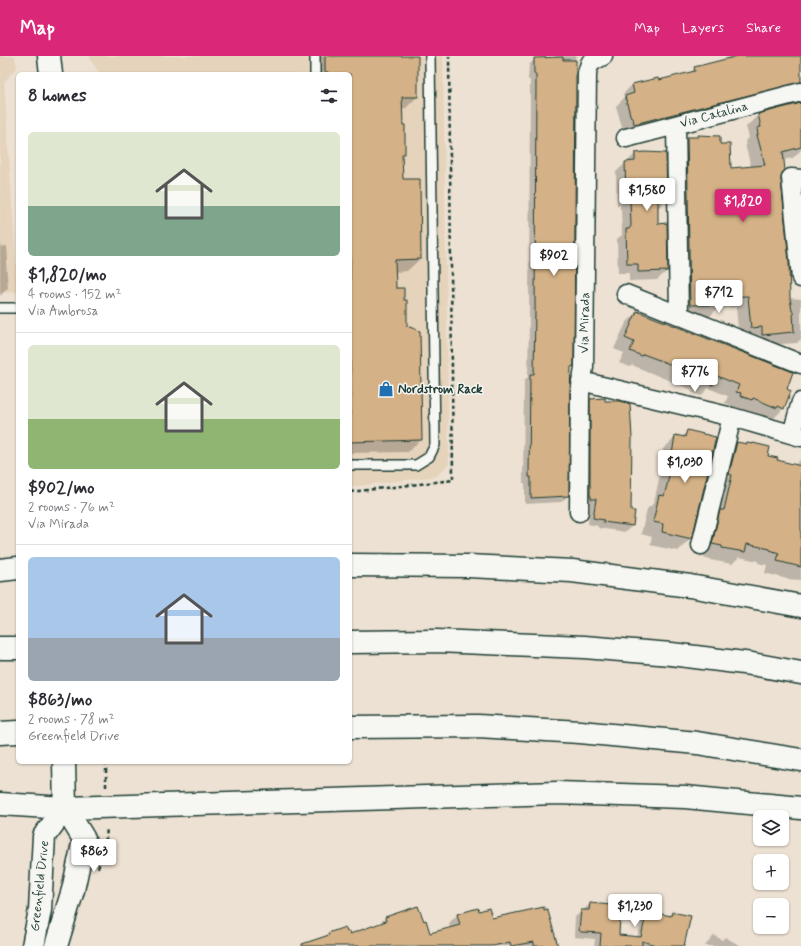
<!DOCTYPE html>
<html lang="en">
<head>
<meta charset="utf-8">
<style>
	body { margin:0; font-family:Mynerve,sans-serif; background:#f2f2f3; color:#2b2b33; height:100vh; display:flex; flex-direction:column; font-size:15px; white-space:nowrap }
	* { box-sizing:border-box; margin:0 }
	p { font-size:13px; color:#7c7c81 }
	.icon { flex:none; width:22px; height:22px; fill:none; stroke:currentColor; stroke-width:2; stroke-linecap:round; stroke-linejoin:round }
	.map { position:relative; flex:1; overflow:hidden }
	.panel { position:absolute; left:16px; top:16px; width:336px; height:692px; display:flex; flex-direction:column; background:#fff; border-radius:6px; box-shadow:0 1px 3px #0004 }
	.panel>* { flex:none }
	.tools { position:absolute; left:753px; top:754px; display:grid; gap:8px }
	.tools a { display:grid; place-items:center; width:36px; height:36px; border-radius:6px; background:#fff; box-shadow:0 1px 3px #0004; font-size:20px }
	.price { position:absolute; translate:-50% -34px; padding:0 9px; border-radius:4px; background:#fff; color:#222; font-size:13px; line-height:26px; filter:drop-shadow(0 1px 2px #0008) }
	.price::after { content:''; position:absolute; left:50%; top:24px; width:12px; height:9px; margin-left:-6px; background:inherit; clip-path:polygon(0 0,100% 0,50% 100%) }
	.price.active { background:#db2777; color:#fff }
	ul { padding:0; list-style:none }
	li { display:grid; align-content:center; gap:8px; height:212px; padding:0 12px }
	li+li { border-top:1px solid #e1e1e2 }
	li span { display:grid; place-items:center; height:124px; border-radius:6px; color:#555 }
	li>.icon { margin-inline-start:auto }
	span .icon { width:72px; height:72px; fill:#fffc; stroke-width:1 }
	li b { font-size:17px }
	h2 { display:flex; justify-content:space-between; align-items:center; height:48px; padding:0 12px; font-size:17px }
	header { display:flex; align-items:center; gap:24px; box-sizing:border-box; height:56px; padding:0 20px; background:#db2777; color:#fff }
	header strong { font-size:19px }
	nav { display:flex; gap:22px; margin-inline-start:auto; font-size:14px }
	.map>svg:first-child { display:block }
	.built { fill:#e5d3bb }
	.shadow { fill:#0003 }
	.building { fill:#d4b186; stroke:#1f3d34 }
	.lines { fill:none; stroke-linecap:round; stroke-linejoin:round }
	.service-casing { stroke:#1f3d34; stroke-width:12 }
	.minor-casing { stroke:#1f3d34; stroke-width:21 }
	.tertiary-casing { stroke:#1f3d34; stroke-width:25 }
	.secondary-casing { stroke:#1f3d34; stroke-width:25 }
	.motorway-casing { stroke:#1f3d34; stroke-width:25 }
	.path { stroke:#1f3d34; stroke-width:2.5; stroke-dasharray:4 3; stroke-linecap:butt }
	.service { stroke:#f6f6f2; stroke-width:9 }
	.minor { stroke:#f6f6f2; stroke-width:18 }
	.tertiary { stroke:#f6f6f2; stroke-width:22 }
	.secondary { stroke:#f6f6f2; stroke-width:22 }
	.motorway { stroke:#f6f6f2; stroke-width:22 }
	.labels { text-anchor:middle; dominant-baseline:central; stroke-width:3; stroke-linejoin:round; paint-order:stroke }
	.street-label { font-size:13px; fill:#1f3d34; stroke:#f6f6f2 }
	.poi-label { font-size:13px; font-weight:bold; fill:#1f3d34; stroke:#f6f6f2; text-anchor:start }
</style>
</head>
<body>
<header>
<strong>Map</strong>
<nav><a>Map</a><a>Layers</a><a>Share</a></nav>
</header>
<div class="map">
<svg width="801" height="890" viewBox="0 0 801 890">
	<rect width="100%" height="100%" fill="#ece1d2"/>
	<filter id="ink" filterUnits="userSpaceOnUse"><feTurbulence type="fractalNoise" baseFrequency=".025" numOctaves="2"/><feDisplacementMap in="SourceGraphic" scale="8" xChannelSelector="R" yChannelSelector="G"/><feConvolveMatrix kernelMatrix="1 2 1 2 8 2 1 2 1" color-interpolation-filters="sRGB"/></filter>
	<g filter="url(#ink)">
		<path class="built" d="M0,0H15L17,11L4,26L18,236L0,237Z
			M90,0H443L449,408L437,420L350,431V18H100L90,3Z"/>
		<path class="shadow" d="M313,0H417V41L405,53H401L404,98L401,101L402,124H419L420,203L407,215L395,216V233L406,271L421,384L408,396L350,397V18H313Z
			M554,0H579L575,1L573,310L570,312L568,440L561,446L525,448V427H523L524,325L528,321L529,262L530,24H528L529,9L535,3L557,2Z
			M752,0H801V31L625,77L623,70L622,71L616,50L624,42L623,38L632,29L658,23V25L690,17L695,12Z
			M801,47V94L793,102L782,104L780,123L789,242L801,243V283L797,287L751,290L739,283L736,251L718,252L710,260H678L676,94L688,82H697L698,80L719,89L730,114L751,111L746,92L745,85L749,81L746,71L758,59Z
			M635,98L666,144L657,153V169L667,215L657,224L629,225V217H618L617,183L622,179L621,153H620V149H617L616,116Z
			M0,184L1,191L7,190L8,204L6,206L8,232L0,240Z
			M638,256L785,333L784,352L772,364L766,361L765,363L741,353L740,355L729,351L731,349L725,347L728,340L708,332L701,340L691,336L692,334L632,309L630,311L619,307L624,297L614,293L626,267Z
			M591,344L630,456H634L632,470L625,476L598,472V470L588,468L590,449H585V350Z
			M687,375L691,482L678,495L650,489L652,481L641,478L647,453L654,447L655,442L660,418H659L663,393L676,381L681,382Z
			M737,387L776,405L795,409L801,403V524L787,523L765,517L767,509L758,507V505L739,501L732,508L710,504V503L700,500L724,400Z
			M590,848L614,860L620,890H594L595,883L574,881L575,861Z
			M478,856L491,863L557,890H311L329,877H346L349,879L378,869L385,862L430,878L450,872L449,867L458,858Z
			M648,856L668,860L672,857L683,890H635L642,862Z
			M714,879L722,884L725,881L741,890H705Z"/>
		<path class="building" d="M325,0H418V41H402L403,69H405V98H402L403,123H420L421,203L395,204L396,232H404V244H407V270L420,275L422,384L350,386V18H328V16H325Z
			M738,0H801V26L634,68L633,62H631L625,40L634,37L632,28L658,22L659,24L695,15L694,11Z
			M563,1V4H576V25L574,310L571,311L570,337L569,440L531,442V421H529L530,318H534L535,255L536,18H534V2Z
			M801,47V91L783,96L785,114L782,117L781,123L789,206L790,242L792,255H793L794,276L762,279V271L751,272L748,240L723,241V249H690L687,81H698V79L720,80V88H730L731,112L765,109L757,79H758L757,72L761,71L758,58Z
			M645,96L666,97L667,144H658V168L667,167L668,215L638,216V208H627L626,173H629L631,170L630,144H629V140H626L625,106L635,105V97Z
			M637,255L793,316L787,333L791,335L784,353L778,350L777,352L753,342L752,344L740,340L741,337L736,336L739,329L717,320L713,329L702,325L703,322L675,310L643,298L642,300L630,295L634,286L625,282Z
			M605,342V345H619L630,348L632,382L631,455H635L633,470L603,466L604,464L593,462L596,443H591V440H590V343Z
			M687,374L716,381L692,483L662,476L663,468L653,466L659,439L664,440L667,429L672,406L671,405L675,379L685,381Z
			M737,386L747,388V387L753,388V387L770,391L768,400L778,402L777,404L801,410V511L777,505L779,497L770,494V493L747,488L745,496L722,492V490L712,488L720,454H724L732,419L729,418Z
			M590,847L611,849V851H616L615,859L620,860L619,879L641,881L647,855L671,860L672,856L691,860L684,890H655L656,889L642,885V890H600L601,877L581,876L579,874L581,854H589Z
			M418,850L424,865L426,864L430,877L460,869L457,858L478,852L479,855L489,852L492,862L544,851V854L547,853L548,855L558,890H534V886L511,890L510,886L493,890H302V888L329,879L328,877L345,871L347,876L349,875L350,878L386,865L385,861Z"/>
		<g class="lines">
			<g class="service-casing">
				<path id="service" d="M315,0V18
					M0,252H18
					M350,409H416L429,401L435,389L430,0"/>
			</g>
			<g class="minor-casing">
				<path id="minor" d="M676,69L679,258
					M626,82L801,36
					M801,123L791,122L801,222
					M626,238L801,308
					M581,325L732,361L801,381
					M792,378L801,346
					M579,456L580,337L584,311L587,17L590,7L603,0
					M701,489L732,361"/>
			</g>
			<g class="tertiary-casing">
				<path id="tertiary" d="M33,890L40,854L44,780L65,752L84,783L73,834L56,890"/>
			</g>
			<g class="secondary-casing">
				<path id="secondary" d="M49,0L51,18
					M64,706L65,752"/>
			</g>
			<g class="motorway-casing">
				<path id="motorway" d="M350,509L468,510L572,515L690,530L801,550
					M0,514L18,512
					M350,586L436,585L584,591L671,598L752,608L801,617
					M0,592H18
					M350,671L478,670L580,676L697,687L801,704
					M0,677L18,676
					M0,748L65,752L557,737L685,741L801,752"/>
			</g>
			<path class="path" d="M350,436L453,424L449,0
				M106,706V733
				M98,812L105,793L107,772"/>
			<use href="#service" class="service"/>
			<use href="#minor" class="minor"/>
			<use href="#tertiary" class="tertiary"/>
			<use href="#secondary" class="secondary"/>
			<use href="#motorway" class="motorway"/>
		</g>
	</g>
	<defs>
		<g id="shop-bare" transform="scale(1.2)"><path d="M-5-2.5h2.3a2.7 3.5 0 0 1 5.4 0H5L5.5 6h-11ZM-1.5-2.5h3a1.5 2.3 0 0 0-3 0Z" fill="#1f6fb2" stroke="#f6f6f2" stroke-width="2.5" paint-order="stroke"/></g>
	</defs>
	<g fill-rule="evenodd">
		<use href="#shop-bare" x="386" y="333"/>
	</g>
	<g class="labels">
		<g class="street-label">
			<text transform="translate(714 59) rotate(-15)">Via Catalina</text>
			<text transform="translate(585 267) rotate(-89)">Via Mirada</text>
			<text transform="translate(40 830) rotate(-84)">Greenfield Drive</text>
		</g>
		<g class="poi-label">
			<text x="398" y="333">Nordstrom Rack</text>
		</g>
	</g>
</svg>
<div class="tools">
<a><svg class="icon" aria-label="layers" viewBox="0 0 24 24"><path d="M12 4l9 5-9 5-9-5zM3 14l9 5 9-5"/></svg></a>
<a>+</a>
<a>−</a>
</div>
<b class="price" style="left:647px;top:156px">$1,580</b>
<b class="price active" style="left:743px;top:167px">$1,820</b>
<b class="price" style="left:554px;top:221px">$902</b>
<b class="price" style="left:719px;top:258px">$712</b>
<b class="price" style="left:695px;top:337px">$776</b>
<b class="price" style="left:685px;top:428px">$1,030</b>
<b class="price" style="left:94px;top:817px">$863</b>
<b class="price" style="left:635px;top:872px">$1,230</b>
<section class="panel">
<h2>8 homes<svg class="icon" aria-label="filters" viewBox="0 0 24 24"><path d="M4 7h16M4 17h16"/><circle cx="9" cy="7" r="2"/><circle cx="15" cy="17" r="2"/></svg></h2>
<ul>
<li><span style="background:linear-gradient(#dfe7d0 60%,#7fa58c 0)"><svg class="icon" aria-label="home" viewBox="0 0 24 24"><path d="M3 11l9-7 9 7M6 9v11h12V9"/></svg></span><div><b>$1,820/mo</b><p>4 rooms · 152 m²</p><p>Via Ambrosa</p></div></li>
<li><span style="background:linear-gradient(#dfe7d0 60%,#8fb573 0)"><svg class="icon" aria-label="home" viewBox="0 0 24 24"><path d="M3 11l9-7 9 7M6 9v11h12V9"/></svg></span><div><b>$902/mo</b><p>2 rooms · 76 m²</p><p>Via Mirada</p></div></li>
<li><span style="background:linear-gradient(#a9c7e8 65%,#9aa5b1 0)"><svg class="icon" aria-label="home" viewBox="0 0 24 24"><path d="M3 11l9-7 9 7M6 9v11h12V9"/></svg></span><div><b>$863/mo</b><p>2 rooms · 78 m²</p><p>Greenfield Drive</p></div></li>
</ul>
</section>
</div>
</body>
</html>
